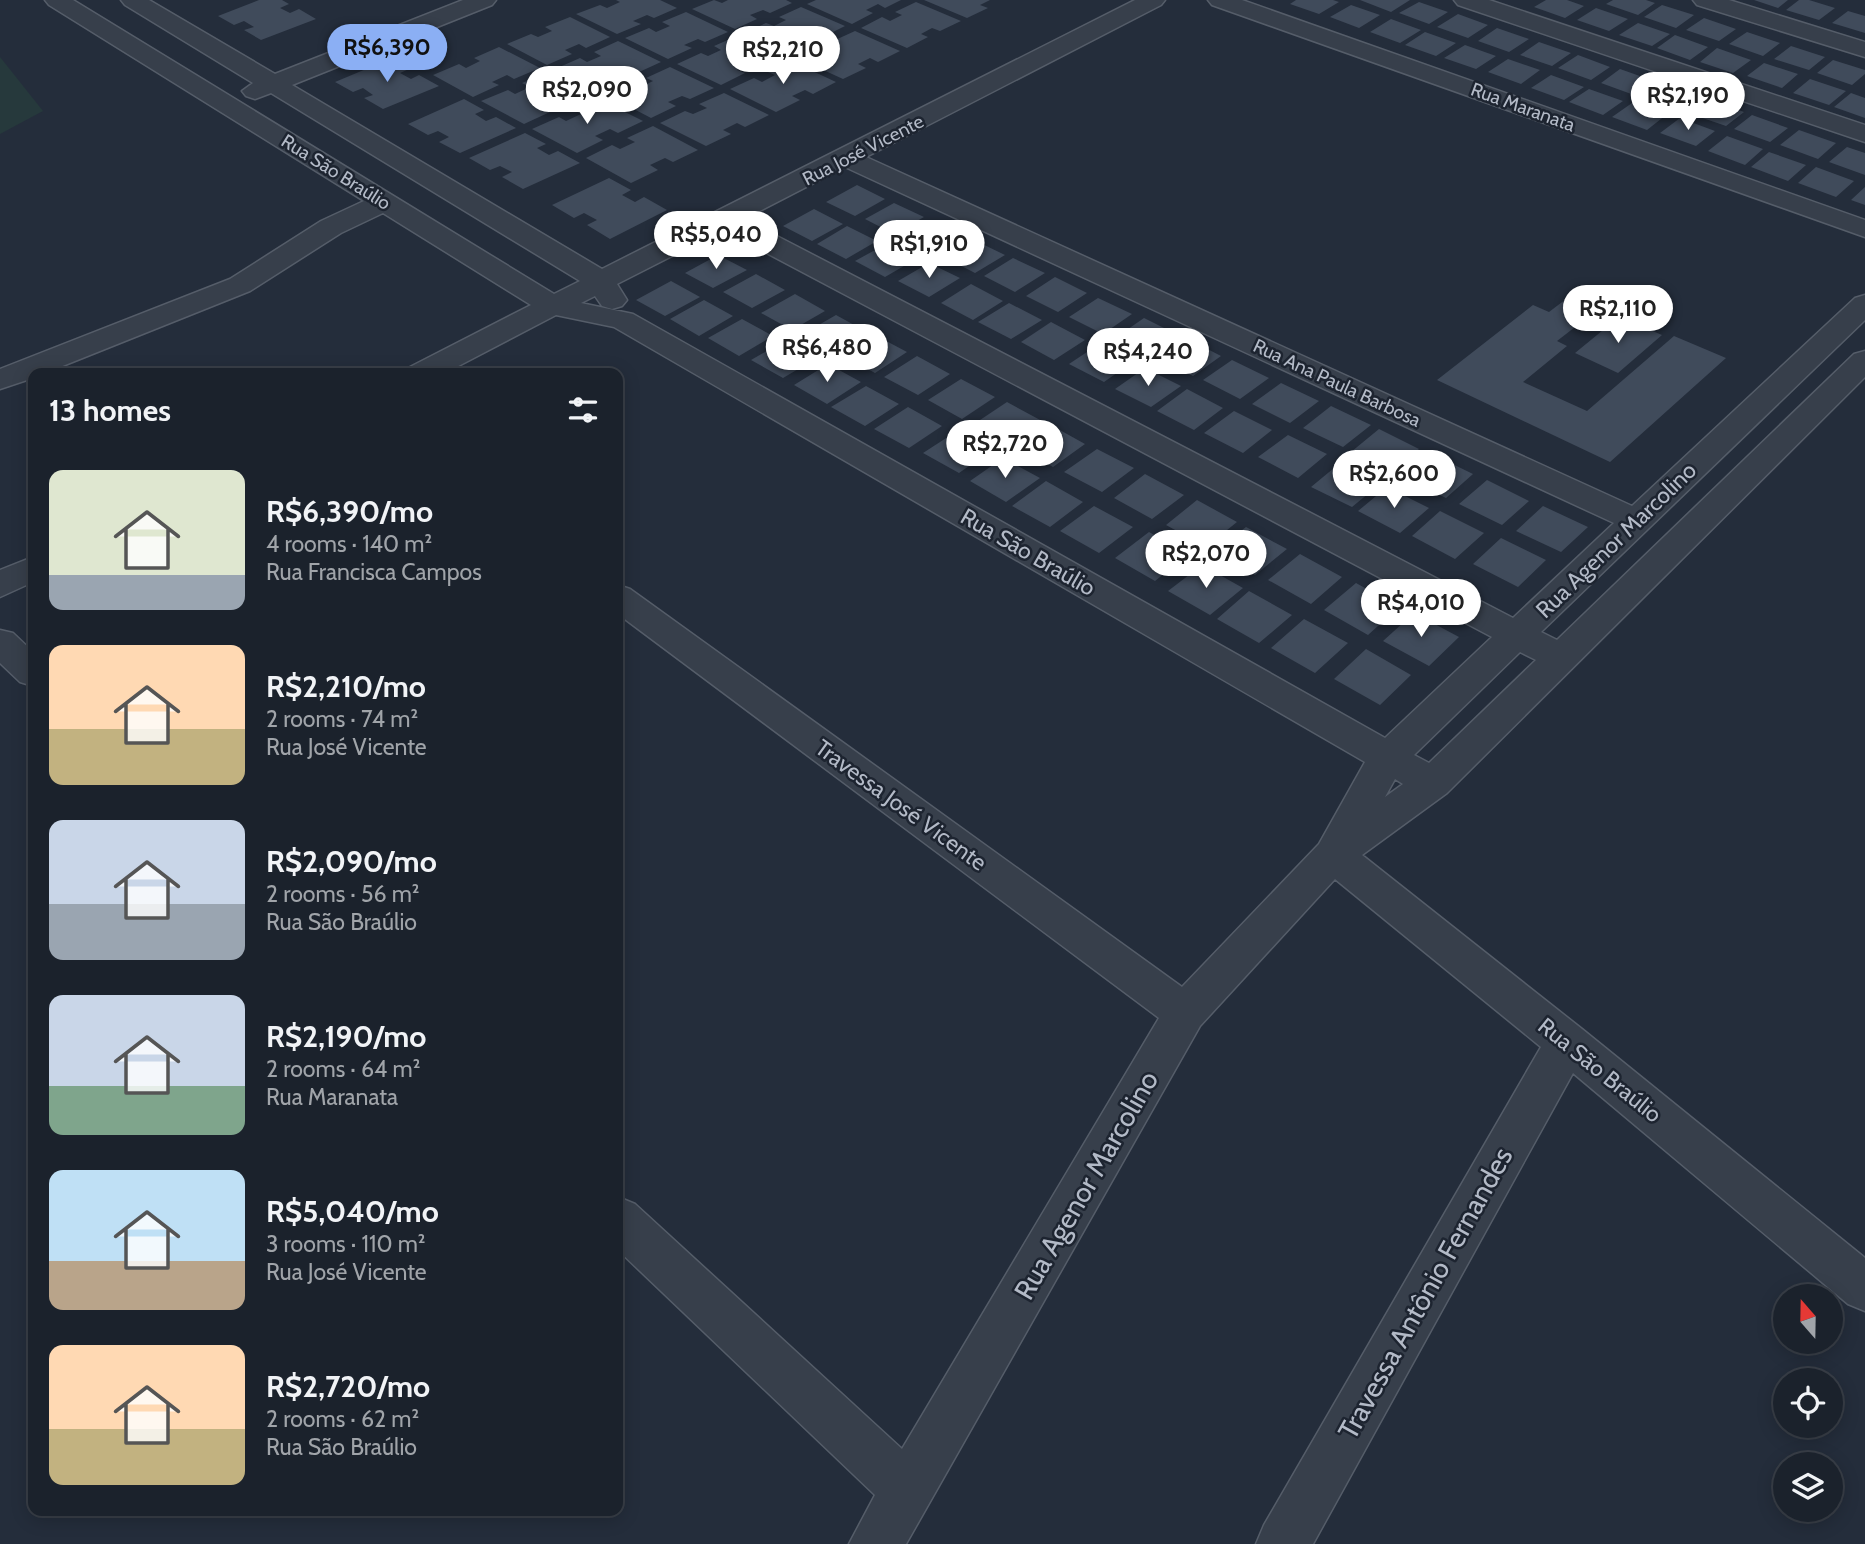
<!DOCTYPE html>
<html lang="en">
<head>
<meta charset="utf-8">
<style>
	body { margin:0; font-family:Cabin,sans-serif; background:#242a34; color:#f1f3f6; height:100vh; display:flex; flex-direction:column; font-size:26px; white-space:nowrap }
	* { box-sizing:border-box; margin:0 }
	p { font-size:23px; color:#a0a4a9 }
	.icon { flex:none; width:38px; height:38px; fill:none; stroke:currentColor; stroke-width:2; stroke-linecap:round; stroke-linejoin:round }
	.map { position:relative; flex:1; overflow:hidden }
	.details { position:absolute; left:28px; top:368px; width:595px; height:1148px; display:flex; flex-direction:column; background:#1b222c; border-radius:14px; box-shadow:0 4px 18px #0003,0 0 0 2px #393f48 }
	.details>* { flex:none }
	.needle { width:46px; rotate:340deg }
	.tools { position:absolute; left:1773px; top:1284px; display:grid; gap:14px }
	.tools a { display:grid; place-items:center; width:70px; height:70px; border-radius:50%; background:#1b222c; box-shadow:0 4px 18px #0003,0 0 0 2px #393f48; font-size:35px }
	.price { position:absolute; translate:-50% -60px; padding:0 16px; border-radius:24px; background:#fff; color:#222; font-size:23px; line-height:46px; filter:drop-shadow(0 2px 4px #0008) }
	.price::after { content:''; position:absolute; left:50%; top:42px; width:21px; height:16px; margin-left:-10px; background:inherit; clip-path:polygon(0 0,100% 0,50% 100%) }
	.price.current { background:#8baff4; color:#111 }
	ul { padding:0; list-style:none }
	li { display:flex; align-items:center; gap:21px; height:175px; padding:0 21px }
	li span { display:grid; place-items:center; flex:none; width:196px; height:140px; border-radius:14px; color:#555 }
	li>.icon { margin-inline-start:auto }
	span .icon { width:84px; height:84px; fill:#fffc; stroke-width:1 }
	li b { font-size:30px }
	h2 { display:flex; justify-content:space-between; align-items:center; height:84px; padding:0 21px; font-size:30px }
	.map>svg:first-child { display:block }
	.green { fill:#26393c }
	.building { fill:#404b5b }
	.lines { fill:none; stroke-linecap:round; stroke-linejoin:round }
	.minor-casing { stroke:#555d69; stroke-width:3 }
	.minor { fill:#373f4b; fill-rule:evenodd }
	.labels { text-anchor:middle; dominant-baseline:central; stroke-width:5; stroke-linejoin:round; paint-order:stroke }
	.far-street-label { font-size:19px; fill:#b3bac7; stroke:#1d2430 }
	.street-label { font-size:23px; fill:#b3bac7; stroke:#1d2430 }
	.near-street-label { font-size:28px; fill:#b3bac7; stroke:#1d2430 }
</style>
</head>
<body>
<div class="map">
<svg width="1865" height="1544" viewBox="0 0 1865 1544">
	<rect width="100%" height="100%" fill="#242d3b"/>
	<path class="green" d="M0,57L43,111L0,134Z"/>
	<path class="building" d="M259,0H282L289,4L280,8L290,13L299,9L316,19L261,40L244,30L254,27L244,21L234,25L218,16Z
		M616,0H660L677,8L654,18L647,15L633,21L641,24L617,34L576,14L600,5L607,8L620,2Z
		M714,0L722,3L728,0H786L792,3L770,13L763,10L750,15L757,19L735,29L692,9Z
		M816,0H901L885,8L878,4L866,10L873,13L852,24L807,4Z
		M924,0H990L980,5L988,8L967,18Z
		M1296,0H1333L1339,2L1319,14L1290,4Z
		M1360,0H1410L1391,12Z
		M1546,0H1567L1584,6L1565,18L1534,7Z
		M1613,0H1646L1655,3L1638,15L1606,4Z
		M1754,0H1788L1778,8Z
		M1799,0H1809L1835,8L1819,20L1786,10Z
		M916,2L961,21L940,31L932,28L921,34L928,37L907,48L861,28L882,17L890,21L902,15L895,12Z
		M1419,2L1448,12L1429,24L1399,13Z
		M1351,5L1380,15L1359,28L1330,17Z
		M1662,5L1694,15L1676,28L1644,17Z
		M801,7L845,26L823,37L816,33L803,39L811,43L788,53L744,33L766,23L774,26L786,20L779,17Z
		M1596,8L1628,19L1609,31L1577,20Z
		M1848,11L1865,16V33L1832,23Z
		M686,12L728,32L705,42L698,39L684,45L692,48L668,59L625,38L649,28L656,32L670,26L662,22Z
		M1458,14L1488,25L1468,38L1437,27Z
		M570,17L610,37L586,48L579,44L565,50L572,54L547,65L507,44L531,34L538,37L552,31L545,27Z
		M1704,18L1736,29L1719,41L1686,30Z
		M1391,19L1421,30L1400,43L1370,32Z
		M1638,23L1670,34L1652,46L1619,35Z
		M1497,28L1529,39L1509,52L1478,41Z
		M855,31L900,51L878,62L870,58L858,64L866,68L843,79L797,58L820,47L828,51L840,44L833,41Z
		M1425,32L1456,43L1436,56L1405,45Z
		M1747,32L1780,43L1763,56L1729,44Z
		M1675,35L1708,47L1690,60L1657,48Z
		M737,36L781,56L758,67L751,64L737,70L745,73L721,85L677,64L701,53L708,56L721,50L714,46Z
		M618,41L661,62L637,73L629,69L615,76L623,79L598,91L555,69L580,58L587,62L601,56L594,52Z
		M1539,42L1571,53L1552,66L1520,55Z
		M1465,45L1496,56L1476,69L1444,58Z
		M1791,46L1825,57L1809,70L1774,59Z
		M499,47L540,68L514,79L507,75L492,82L499,85L473,97L433,75L459,64L466,68L480,61L474,58Z
		M1717,48L1751,60L1733,73L1700,62Z
		M1578,55L1610,67L1591,80L1558,68Z
		M390,59L409,69L400,73L411,79L419,75L439,86L383,109L364,98L373,95L363,88L353,92L335,82Z
		M1508,59L1540,70L1521,84L1488,72Z
		M1833,60L1865,70V74L1852,85L1817,73Z
		M791,61L836,82L813,94L805,90L792,96L800,100L776,112L730,89L754,78L762,82L775,75L768,72Z
		M1764,63L1798,74L1782,88L1747,76Z
		M670,67L714,88L690,99L682,96L668,102L676,106L651,118L607,95L632,84L639,88L653,81L646,78Z
		M1620,69L1654,81L1634,95L1601,83Z
		M548,72L590,94L565,105L558,102L543,108L550,112L524,124L481,101L508,90L515,94L530,87L522,83Z
		M1551,75L1584,87L1564,100L1531,88Z
		M1810,79L1846,91L1829,105L1793,93Z
		M1664,84L1698,97L1679,110L1645,98Z
		M1589,89L1623,101L1603,115L1569,102Z
		M724,93L769,115L745,127L737,123L723,130L731,134L706,146L660,123L685,111L693,114L707,108L699,104Z
		M1851,93L1865,98V118L1834,107Z
		M464,99L484,110L475,114L486,121L496,117L516,128L460,153L439,142L449,137L438,131L428,135L408,124Z
		M599,99L643,121L618,133L610,129L595,136L603,140L577,153L532,129L559,117L566,121L581,114L574,110Z
		M1709,99L1744,112L1726,126L1691,114Z
		M1632,103L1666,115L1647,130L1612,117Z
		M1752,115L1788,128L1770,142L1734,129Z
		M1680,118L1715,131L1696,146L1660,133Z
		M653,126L698,150L673,162L665,158L650,165L658,170L631,183L586,158L612,145L620,149L635,142L627,138Z
		M1799,130L1836,143L1818,159L1780,145Z
		M525,133L546,144L537,148L549,155L558,151L580,163L523,189L502,177L512,172L500,166L490,170L469,158Z
		M1727,136L1763,149L1745,165L1708,151Z
		M1847,147L1865,153V175L1829,162Z
		M1769,152L1806,165L1788,181L1751,167Z
		M1816,167L1854,181L1836,197L1798,183Z
		M609,178L631,190L622,195L635,202L644,197L667,210L610,239L587,225L597,220L584,213L574,218L552,205Z
		M857,185L885,199L855,216L826,202Z
		M1865,187V205L1851,200Z
		M894,203L924,217L894,234L865,219Z
		M814,209L843,224L812,241L783,226Z
		M933,221L964,236L933,253L903,238Z
		M847,226L877,241L846,259L817,244Z
		M974,240L1005,255L975,273L944,257Z
		M886,244L916,259L885,277L855,261Z
		M718,255L747,270L713,288L685,273Z
		M1013,258L1045,273L1015,292L984,276Z
		M929,263L960,278L929,297L898,281Z
		M756,274L785,290L752,308L723,292Z
		M1055,277L1087,293L1058,312L1026,296Z
		M671,281L700,297L665,316L636,300Z
		M971,284L1003,301L973,320L941,303Z
		M795,294L825,311L792,330L761,313Z
		M1570,296L1596,307L1584,316L1597,322L1588,329L1579,324L1557,341L1567,346L1523,382L1587,411L1674,336L1726,358L1610,462L1437,380L1533,305L1549,312Z
		M1098,298L1132,314L1103,334L1069,317Z
		M704,300L733,316L699,336L670,319Z
		M1009,303L1042,320L1011,339L978,322Z
		M836,315L867,332L834,351L803,334Z
		M1619,317L1662,335L1618,373L1575,353Z
		M1144,318L1178,335L1149,355L1115,338Z
		M742,319L773,336L739,356L708,338Z
		M1051,322L1085,340L1054,360L1021,342Z
		M875,335L907,352L875,373L842,355Z
		M1186,338L1221,356L1193,376L1157,358Z
		M786,340L817,358L783,378L751,360Z
		M1099,344L1134,361L1104,382L1069,364Z
		M917,356L950,374L918,395L884,377Z
		M1232,360L1269,378L1240,399L1203,380Z
		M828,364L861,382L827,404L794,385Z
		M1145,368L1181,386L1151,407L1115,389Z
		M961,379L995,397L962,419L928,400Z
		M1281,383L1319,401L1290,423L1252,404Z
		M866,386L899,404L865,426L831,407Z
		M1187,389L1223,408L1194,430L1157,411Z
		M1007,402L1042,421L1009,444L974,424Z
		M1331,406L1371,425L1343,447L1303,428Z
		M908,407L942,426L909,448L874,429Z
		M1234,411L1272,430L1243,453L1204,433Z
		M1049,424L1085,444L1053,467L1017,447Z
		M1379,429L1419,449L1392,472L1351,452Z
		M957,431L992,450L959,473L923,453Z
		M1288,435L1327,454L1298,478L1258,457Z
		M1097,449L1134,468L1102,492L1064,472Z
		M1432,454L1473,474L1446,498L1404,477Z
		M1003,458L1040,478L1006,502L970,481Z
		M1340,463L1380,484L1352,507L1311,487Z
		M1145,474L1184,495L1152,519L1114,498Z
		M1487,480L1529,501L1502,525L1459,504Z
		M1046,481L1083,502L1050,527L1012,506Z
		M1387,487L1429,508L1400,533L1358,511Z
		M1197,500L1237,522L1206,547L1166,525Z
		M1094,506L1133,527L1099,553L1060,531Z
		M1543,506L1588,527L1561,552L1516,531Z
		M1440,511L1484,533L1455,559L1412,536Z
		M1246,527L1287,549L1255,575L1214,552Z
		M1149,532L1189,554L1155,581L1115,558Z
		M1501,538L1546,560L1518,587L1473,564Z
		M1300,554L1342,577L1311,604L1268,580Z
		M1202,565L1243,588L1210,615L1168,591Z
		M1356,583L1399,607L1368,635L1324,610Z
		M1249,591L1292,615L1259,643L1217,619Z
		M1414,613L1459,637L1429,666L1383,641Z
		M1304,619L1348,643L1315,673L1271,648Z
		M1366,649L1411,675L1380,705L1334,679Z"/>
	<g class="lines">
		<g class="minor-casing">
			<path id="minor" d="M45,0H73L554,294L580,281L271,93L255,99L246,96L242,91L253,83L125,5L121,0H149L275,74L463,0H496L492,5L292,85L602,269L1135,0H1165L1161,5L866,157L1632,506L1855,298L1865,295V320L1541,632L1557,640L1854,354L1865,351V377L1447,793L1362,855L1582,1029L1865,1258V1311L1848,1304L1573,1073L1313,1544H1256L1264,1525L1541,1047L1335,879L1200,1026L906,1544H849L875,1495L618,1250V1197L635,1204L902,1449L1159,1018L618,614V585L630,589L1182,987L1319,844L1365,762L614,327L556,315L445,373H406L410,367L531,305L383,213L341,233L250,291L45,373H33V378L0,389V369L230,279L321,221L364,201L49,5ZM845,167L1614,523L1513,618L744,219ZM723,230L1492,637L1385,738L633,314L581,303L595,296L602,306L612,309L622,306L627,300L617,284ZM1520,652L1536,660L1429,763L1414,755ZM1395,779L1403,784L1385,797Z
				M1208,0H1242L1865,220V237L1212,5Z
				M1454,0H1489L1865,125V142L1458,5Z
				M1693,0H1729L1865,42V57L1697,5Z
				M33,557V582L0,597V570Z
				M0,630L13,633L33,652V686L20,682L0,663Z"/>
		</g>
		<use href="#minor" class="minor"/>
	</g>
	<g class="labels">
		<g class="far-street-label">
			<text transform="translate(1523 107) rotate(20)">Rua Maranata</text>
			<text transform="translate(863 150) rotate(-27)">Rua José Vicente</text>
			<text transform="translate(336 172) rotate(32)">Rua São Braúlio</text>
			<text transform="translate(1337 383) rotate(25)">Rua Ana Paula Barbosa</text>
		</g>
		<g class="street-label">
			<text transform="translate(1616 540) rotate(-44)">Rua Agenor Marcolino</text>
			<text transform="translate(1028 552) rotate(30)">Rua São Braúlio</text>
			<text transform="translate(901 805) rotate(36)">Travessa José Vicente</text>
			<text transform="translate(1600 1070) rotate(39)">Rua São Braúlio</text>
		</g>
		<g class="near-street-label">
			<text transform="translate(1086 1185) rotate(-60)">Rua Agenor Marcolino</text>
			<text transform="translate(1425 1293) rotate(-61)">Travessa Antônio Fernandes</text>
		</g>
	</g>
</svg>
<div class="tools">
<a><svg class="needle" viewBox="-14 -14 28 28"><path d="M0-13l5 13h-10z" fill="#e53935"/><path d="M0 13l5-13h-10z" fill="#a0a4a9"/></svg></a>
<a><svg class="icon" aria-label="locate" viewBox="0 0 24 24"><circle cx="12" cy="12" r="6"/><path d="M12 2v4M12 18v4M2 12h4M18 12h4"/></svg></a>
<a><svg class="icon" aria-label="layers" viewBox="0 0 24 24"><path d="M12 4l9 5-9 5-9-5zM3 14l9 5 9-5"/></svg></a>
</div>
<b class="price current" style="left:387px;top:84px">R$6,390</b>
<b class="price" style="left:783px;top:86px">R$2,210</b>
<b class="price" style="left:587px;top:126px">R$2,090</b>
<b class="price" style="left:1688px;top:132px">R$2,190</b>
<b class="price" style="left:716px;top:271px">R$5,040</b>
<b class="price" style="left:929px;top:280px">R$1,910</b>
<b class="price" style="left:1618px;top:345px">R$2,110</b>
<b class="price" style="left:827px;top:384px">R$6,480</b>
<b class="price" style="left:1148px;top:388px">R$4,240</b>
<b class="price" style="left:1005px;top:480px">R$2,720</b>
<b class="price" style="left:1394px;top:510px">R$2,600</b>
<b class="price" style="left:1206px;top:590px">R$2,070</b>
<b class="price" style="left:1421px;top:639px">R$4,010</b>
<section class="details">
<h2>13 homes<svg class="icon" aria-label="filters" viewBox="0 0 24 24"><path d="M4 7h16M4 17h16"/><circle cx="9" cy="7" r="2"/><circle cx="15" cy="17" r="2"/></svg></h2>
<ul>
<li><span style="background:linear-gradient(#dfe7d0 75%,#9aa5b1 0)"><svg class="icon" aria-label="home" viewBox="0 0 24 24"><path d="M3 11l9-7 9 7M6 9v11h12V9"/></svg></span><div><b>R$6,390/mo</b><p>4 rooms · 140 m²</p><p>Rua Francisca Campos</p></div></li>
<li><span style="background:linear-gradient(#ffd9b3 60%,#c2b280 0)"><svg class="icon" aria-label="home" viewBox="0 0 24 24"><path d="M3 11l9-7 9 7M6 9v11h12V9"/></svg></span><div><b>R$2,210/mo</b><p>2 rooms · 74 m²</p><p>Rua José Vicente</p></div></li>
<li><span style="background:linear-gradient(#c9d6e8 60%,#9aa5b1 0)"><svg class="icon" aria-label="home" viewBox="0 0 24 24"><path d="M3 11l9-7 9 7M6 9v11h12V9"/></svg></span><div><b>R$2,090/mo</b><p>2 rooms · 56 m²</p><p>Rua São Braúlio</p></div></li>
<li><span style="background:linear-gradient(#c9d6e8 65%,#7fa58c 0)"><svg class="icon" aria-label="home" viewBox="0 0 24 24"><path d="M3 11l9-7 9 7M6 9v11h12V9"/></svg></span><div><b>R$2,190/mo</b><p>2 rooms · 64 m²</p><p>Rua Maranata</p></div></li>
<li><span style="background:linear-gradient(#bfe0f5 65%,#b9a48a 0)"><svg class="icon" aria-label="home" viewBox="0 0 24 24"><path d="M3 11l9-7 9 7M6 9v11h12V9"/></svg></span><div><b>R$5,040/mo</b><p>3 rooms · 110 m²</p><p>Rua José Vicente</p></div></li>
<li><span style="background:linear-gradient(#ffd9b3 60%,#c2b280 0)"><svg class="icon" aria-label="home" viewBox="0 0 24 24"><path d="M3 11l9-7 9 7M6 9v11h12V9"/></svg></span><div><b>R$2,720/mo</b><p>2 rooms · 62 m²</p><p>Rua São Braúlio</p></div></li>
</ul>
</section>
</div>
</body>
</html>
